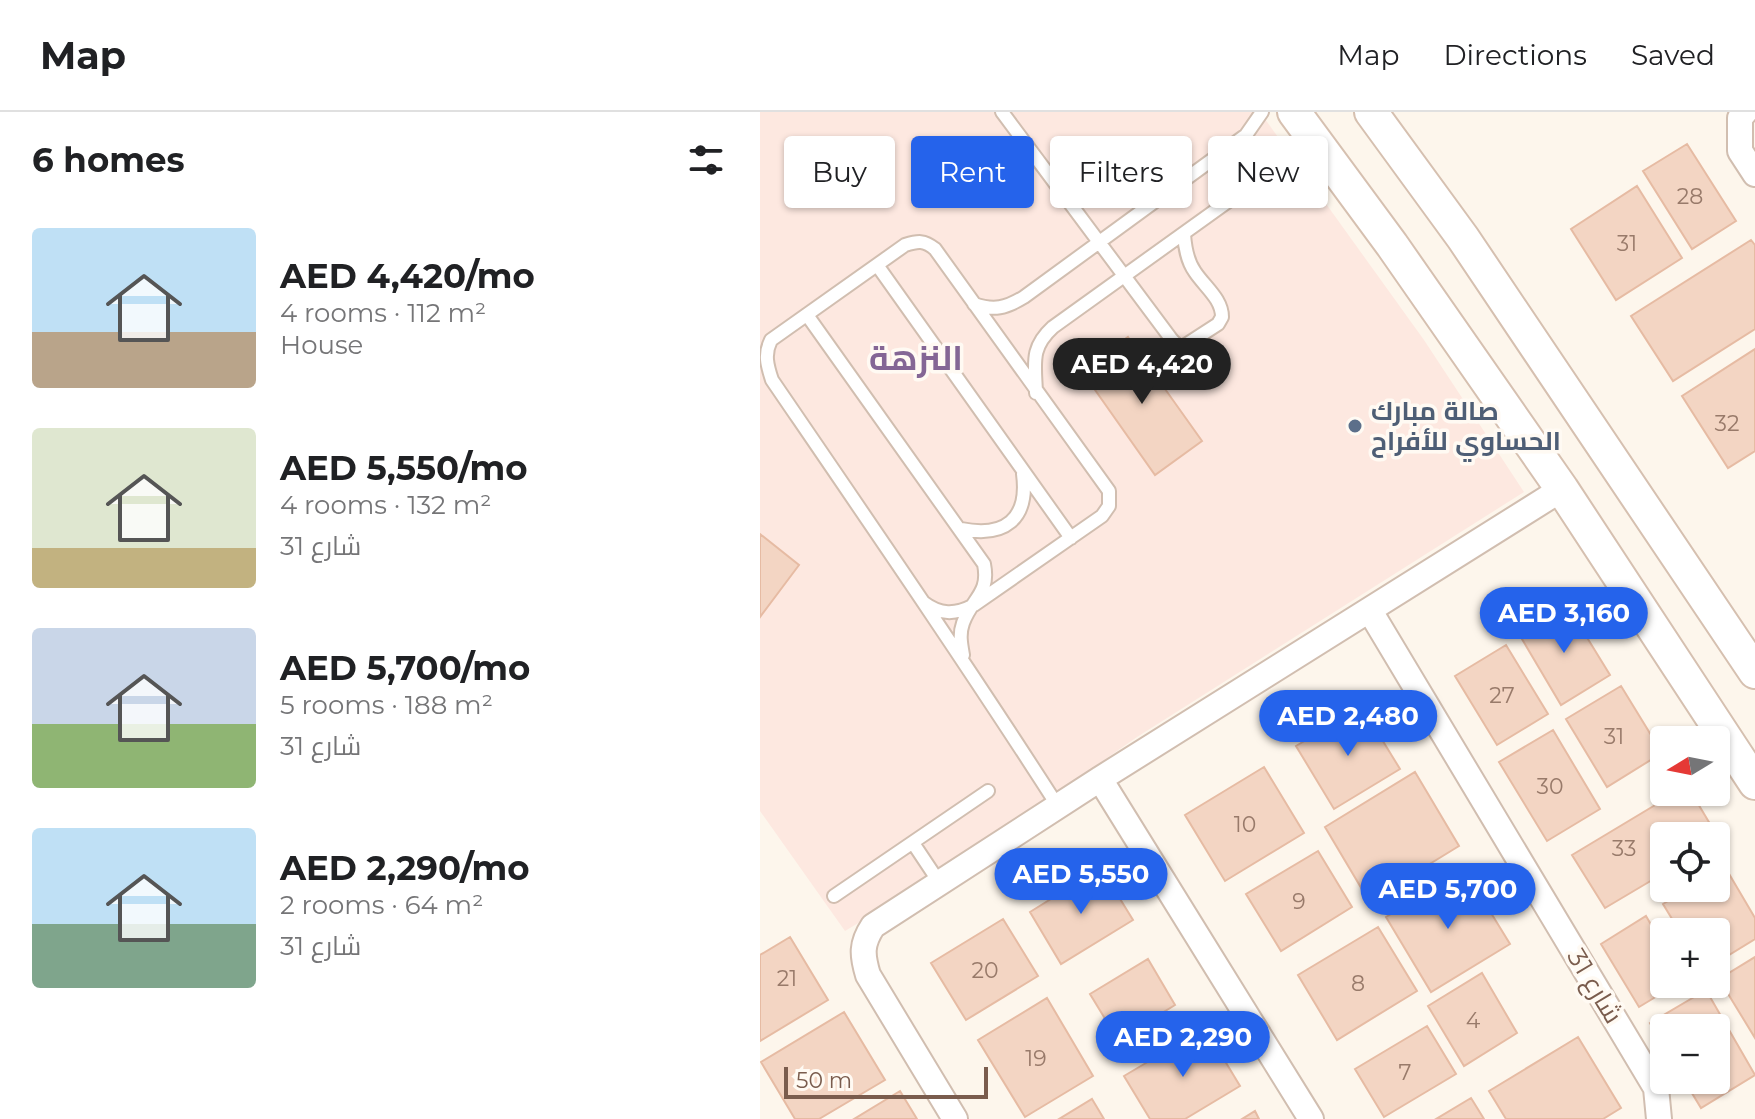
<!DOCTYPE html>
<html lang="en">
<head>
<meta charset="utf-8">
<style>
	body { margin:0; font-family:Montserrat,Cairo,sans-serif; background:#f2f2f2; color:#202124; height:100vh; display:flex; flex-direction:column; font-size:30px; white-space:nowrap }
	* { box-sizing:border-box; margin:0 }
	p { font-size:26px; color:#757577 }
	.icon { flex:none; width:44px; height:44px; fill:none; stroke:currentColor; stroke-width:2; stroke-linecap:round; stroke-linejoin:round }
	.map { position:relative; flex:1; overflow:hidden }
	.panel { display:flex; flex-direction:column; background:#fff; width:760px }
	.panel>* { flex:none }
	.banner { position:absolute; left:24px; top:24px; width:760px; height:72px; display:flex; gap:16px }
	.needle { width:52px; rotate:260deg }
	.controls { position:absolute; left:890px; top:614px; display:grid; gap:16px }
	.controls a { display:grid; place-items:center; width:80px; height:80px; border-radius:8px; background:#fff; box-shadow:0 2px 6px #0004; font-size:40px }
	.scale { position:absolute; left:24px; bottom:20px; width:204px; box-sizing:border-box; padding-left:8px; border:4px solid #7a5c4d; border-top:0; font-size:22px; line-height:28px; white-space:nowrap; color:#7a5c4d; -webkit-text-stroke:6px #fffaf3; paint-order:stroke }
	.price { position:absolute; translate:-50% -68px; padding:0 18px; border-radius:28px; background:#2563eb; color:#fff; font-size:26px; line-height:52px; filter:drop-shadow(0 2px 4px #0008) }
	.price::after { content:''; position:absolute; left:50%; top:48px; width:24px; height:18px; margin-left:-12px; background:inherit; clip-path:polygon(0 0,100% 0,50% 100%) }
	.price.active { background:#222; color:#fff }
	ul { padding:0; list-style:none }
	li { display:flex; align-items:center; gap:24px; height:200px; padding:0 32px }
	li span { display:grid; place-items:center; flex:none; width:224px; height:160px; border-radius:8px; color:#555 }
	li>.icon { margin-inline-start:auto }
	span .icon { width:96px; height:96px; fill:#fffc; stroke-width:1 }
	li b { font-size:34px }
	h2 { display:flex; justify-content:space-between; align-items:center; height:96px; padding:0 32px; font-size:34px }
	.pill { padding:0 28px; border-radius:8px; background:#fff; box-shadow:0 2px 6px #0004; font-size:28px; line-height:72px }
	.pill.active { background:#2563eb; color:#fff }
	header { display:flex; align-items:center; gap:48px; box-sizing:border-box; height:112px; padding:0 40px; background:#fff; border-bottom:2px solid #e0e0e0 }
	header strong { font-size:38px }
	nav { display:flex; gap:44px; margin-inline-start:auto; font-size:28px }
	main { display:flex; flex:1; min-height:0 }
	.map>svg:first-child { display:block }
	.commercial { fill:#fde8e0 }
	.building { fill:#f3d5c3; stroke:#e6bba3; stroke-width:2 }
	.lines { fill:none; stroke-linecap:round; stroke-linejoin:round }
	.lane-casing { stroke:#d1beb0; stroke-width:16 }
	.street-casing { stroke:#d1beb0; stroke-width:28 }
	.secondary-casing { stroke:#d6c0b0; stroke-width:36 }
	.lane { stroke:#fff; stroke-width:12 }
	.street { stroke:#fff; stroke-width:24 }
	.secondary { stroke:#fff; stroke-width:32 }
	.service-dot { fill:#5c6f8a; stroke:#fffaf3; stroke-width:3 }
	.labels { text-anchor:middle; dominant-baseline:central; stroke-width:7; stroke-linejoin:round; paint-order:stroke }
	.number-label { font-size:22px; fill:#987a6a }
	.service-label { font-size:26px; font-weight:bold; fill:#4e5e75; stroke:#fffaf3; text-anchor:start }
	.street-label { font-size:26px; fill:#7a5c4d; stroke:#fffaf3 }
	.district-label { font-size:34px; font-weight:bold; fill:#846695; stroke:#fffaf3 }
</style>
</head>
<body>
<header>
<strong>Map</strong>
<nav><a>Map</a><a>Directions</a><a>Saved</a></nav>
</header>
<main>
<section class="panel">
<h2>6 homes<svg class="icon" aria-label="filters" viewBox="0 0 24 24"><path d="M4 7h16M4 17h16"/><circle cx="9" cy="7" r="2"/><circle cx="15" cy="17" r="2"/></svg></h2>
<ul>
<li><span style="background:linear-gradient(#bfe0f5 65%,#b9a48a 0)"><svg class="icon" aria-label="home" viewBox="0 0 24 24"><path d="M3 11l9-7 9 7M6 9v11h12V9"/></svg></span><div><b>AED 4,420/mo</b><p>4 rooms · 112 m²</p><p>House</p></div></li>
<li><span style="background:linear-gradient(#dfe7d0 75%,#c2b280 0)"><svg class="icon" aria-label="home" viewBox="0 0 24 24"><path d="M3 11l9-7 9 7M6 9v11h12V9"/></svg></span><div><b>AED 5,550/mo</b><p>4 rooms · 132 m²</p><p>شارع 31</p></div></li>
<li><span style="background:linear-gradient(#c9d6e8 60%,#8fb573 0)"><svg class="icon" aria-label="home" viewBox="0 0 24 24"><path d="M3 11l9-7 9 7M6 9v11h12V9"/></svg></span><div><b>AED 5,700/mo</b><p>5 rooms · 188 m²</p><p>شارع 31</p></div></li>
<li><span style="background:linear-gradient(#bfe0f5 60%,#7fa58c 0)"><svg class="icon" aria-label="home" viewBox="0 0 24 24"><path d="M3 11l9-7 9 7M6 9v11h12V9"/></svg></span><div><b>AED 2,290/mo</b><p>2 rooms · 64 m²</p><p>شارع 31</p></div></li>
</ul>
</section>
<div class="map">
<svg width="995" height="1007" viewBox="0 0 995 1007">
	<rect width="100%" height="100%" fill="#fdf6ec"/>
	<path class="commercial" d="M0,0H500L664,228L764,380L377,625L193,754L85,819L0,699Z"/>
	<path class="building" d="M927,32L976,109L932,137L883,59Z
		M877,74L922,146L856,188L811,117Z
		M991,128L995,133V217L913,269L871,204Z
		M368,225L442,329L395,363L321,258Z
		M995,237V339L968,356L922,284Z
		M0,422L39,453L0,505Z
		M807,493L850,563L801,593L759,522Z
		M746,533L788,602L737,633L695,564Z
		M861,574L902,641L847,675L806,607Z
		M602,595L640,657L574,697L536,634Z
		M793,618L840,697L787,729L739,650Z
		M504,655L544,721L465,769L425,703Z
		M655,660L699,734L609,789L565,715Z
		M917,680H931L959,727L956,729V724H904V761L845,796L812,743Z
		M558,739L592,795L521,839L486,782Z
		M965,755L995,806V827L956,851V820H920L903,792L930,776H956V760Z
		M341,756L373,808L301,852L270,800Z
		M704,757L750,832L671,880L626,805Z
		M886,804L904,835V872H917L879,895L841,832Z
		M243,807L278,864L206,908L171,851Z
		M618,815L657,879L577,928L538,863Z
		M30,825L68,888L0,929V843Z
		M995,845V926L959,867Z
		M388,847L415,893L358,928L330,882Z
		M722,861L757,921L704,954L668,894Z
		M946,878L995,963L941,996L924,968H956V916H904V935L890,911Z
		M287,886L333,964L265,1005L218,928Z
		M84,900L125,968L59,1007H35L1,950Z
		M667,914L696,962L624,1005L595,957Z
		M445,916L480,974L425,1007H390L364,964Z
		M818,925L861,996L843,1007H746L729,979Z
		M140,979L157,1007H94Z
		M711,986L724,1007H676Z
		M332,987L344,1007H299Z
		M495,999L499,1007H482Z"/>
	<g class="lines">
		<g class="lane-casing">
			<path id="lane" d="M242,0L412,228L418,234H424L458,212L462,205C462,187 445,175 435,160C427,149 425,136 424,122
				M117,153L311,426
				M214,192C234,199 246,196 264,185L486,23L502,0
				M47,203L224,452C230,482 212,486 203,511C199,522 201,532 203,543
				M276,281C275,251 270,236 293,215L516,55L540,48H565
				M201,417C245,426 269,407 263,362
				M163,490C180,503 195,503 214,493L342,404L349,394V379L175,137C164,128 158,129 145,133L11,228C4,242 7,253 12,268C109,410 206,551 299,696
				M153,731L179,770
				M74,784L228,679"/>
		</g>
		<g class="street-casing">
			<path id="street" d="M985,0L980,6V39L995,62
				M610,499L896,976L899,1007
				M340,667L551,1007
				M195,1007L108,863C102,843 101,832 113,814L340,667L802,377"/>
		</g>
		<g class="secondary-casing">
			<path id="secondary" d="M534,0L632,133L802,377L995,671
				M611,0L703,126L995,560"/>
		</g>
		<use href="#lane" class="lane"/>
		<use href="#street" class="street"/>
		<use href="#secondary" class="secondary"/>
	</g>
	<circle class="service-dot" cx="595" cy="314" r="8"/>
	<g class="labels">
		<g class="number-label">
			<text x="930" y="84">28</text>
			<text x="867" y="131">31</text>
			<text x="967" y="311">32</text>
			<text x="742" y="583">27</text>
			<text x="854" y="624">31</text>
			<text x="790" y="674">30</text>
			<text x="485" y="712">10</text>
			<text x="864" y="736">33</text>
			<text x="539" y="789">9</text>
			<text x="225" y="858">20</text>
			<text x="27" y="866">21</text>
			<text x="598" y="871">8</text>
			<text x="713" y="908">4</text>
			<text x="276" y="946">19</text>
			<text x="645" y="960">7</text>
		</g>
		<g class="service-label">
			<text x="611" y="299">صالة مبارك<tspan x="611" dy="30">الحساوي للأفراح</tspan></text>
		</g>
		<g class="street-label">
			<text transform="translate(835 874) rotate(59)">شارع 31</text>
		</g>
		<g class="district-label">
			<text x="156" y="246">النزهة</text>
		</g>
	</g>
</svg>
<div class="controls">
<a><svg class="needle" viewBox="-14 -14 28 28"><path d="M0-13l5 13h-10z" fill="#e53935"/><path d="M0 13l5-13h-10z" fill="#757577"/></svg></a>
<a><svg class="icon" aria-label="locate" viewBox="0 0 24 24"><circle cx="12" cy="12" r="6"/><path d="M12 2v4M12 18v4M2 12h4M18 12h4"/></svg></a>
<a>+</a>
<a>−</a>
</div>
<div class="scale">50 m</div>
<b class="price active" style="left:382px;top:294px">AED 4,420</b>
<b class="price" style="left:804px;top:543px">AED 3,160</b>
<b class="price" style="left:588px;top:646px">AED 2,480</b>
<b class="price" style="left:321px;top:804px">AED 5,550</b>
<b class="price" style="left:688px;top:819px">AED 5,700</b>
<b class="price" style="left:423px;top:967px">AED 2,290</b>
<div class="banner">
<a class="pill">Buy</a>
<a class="pill active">Rent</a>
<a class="pill">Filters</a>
<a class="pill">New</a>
</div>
</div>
</main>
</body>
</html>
